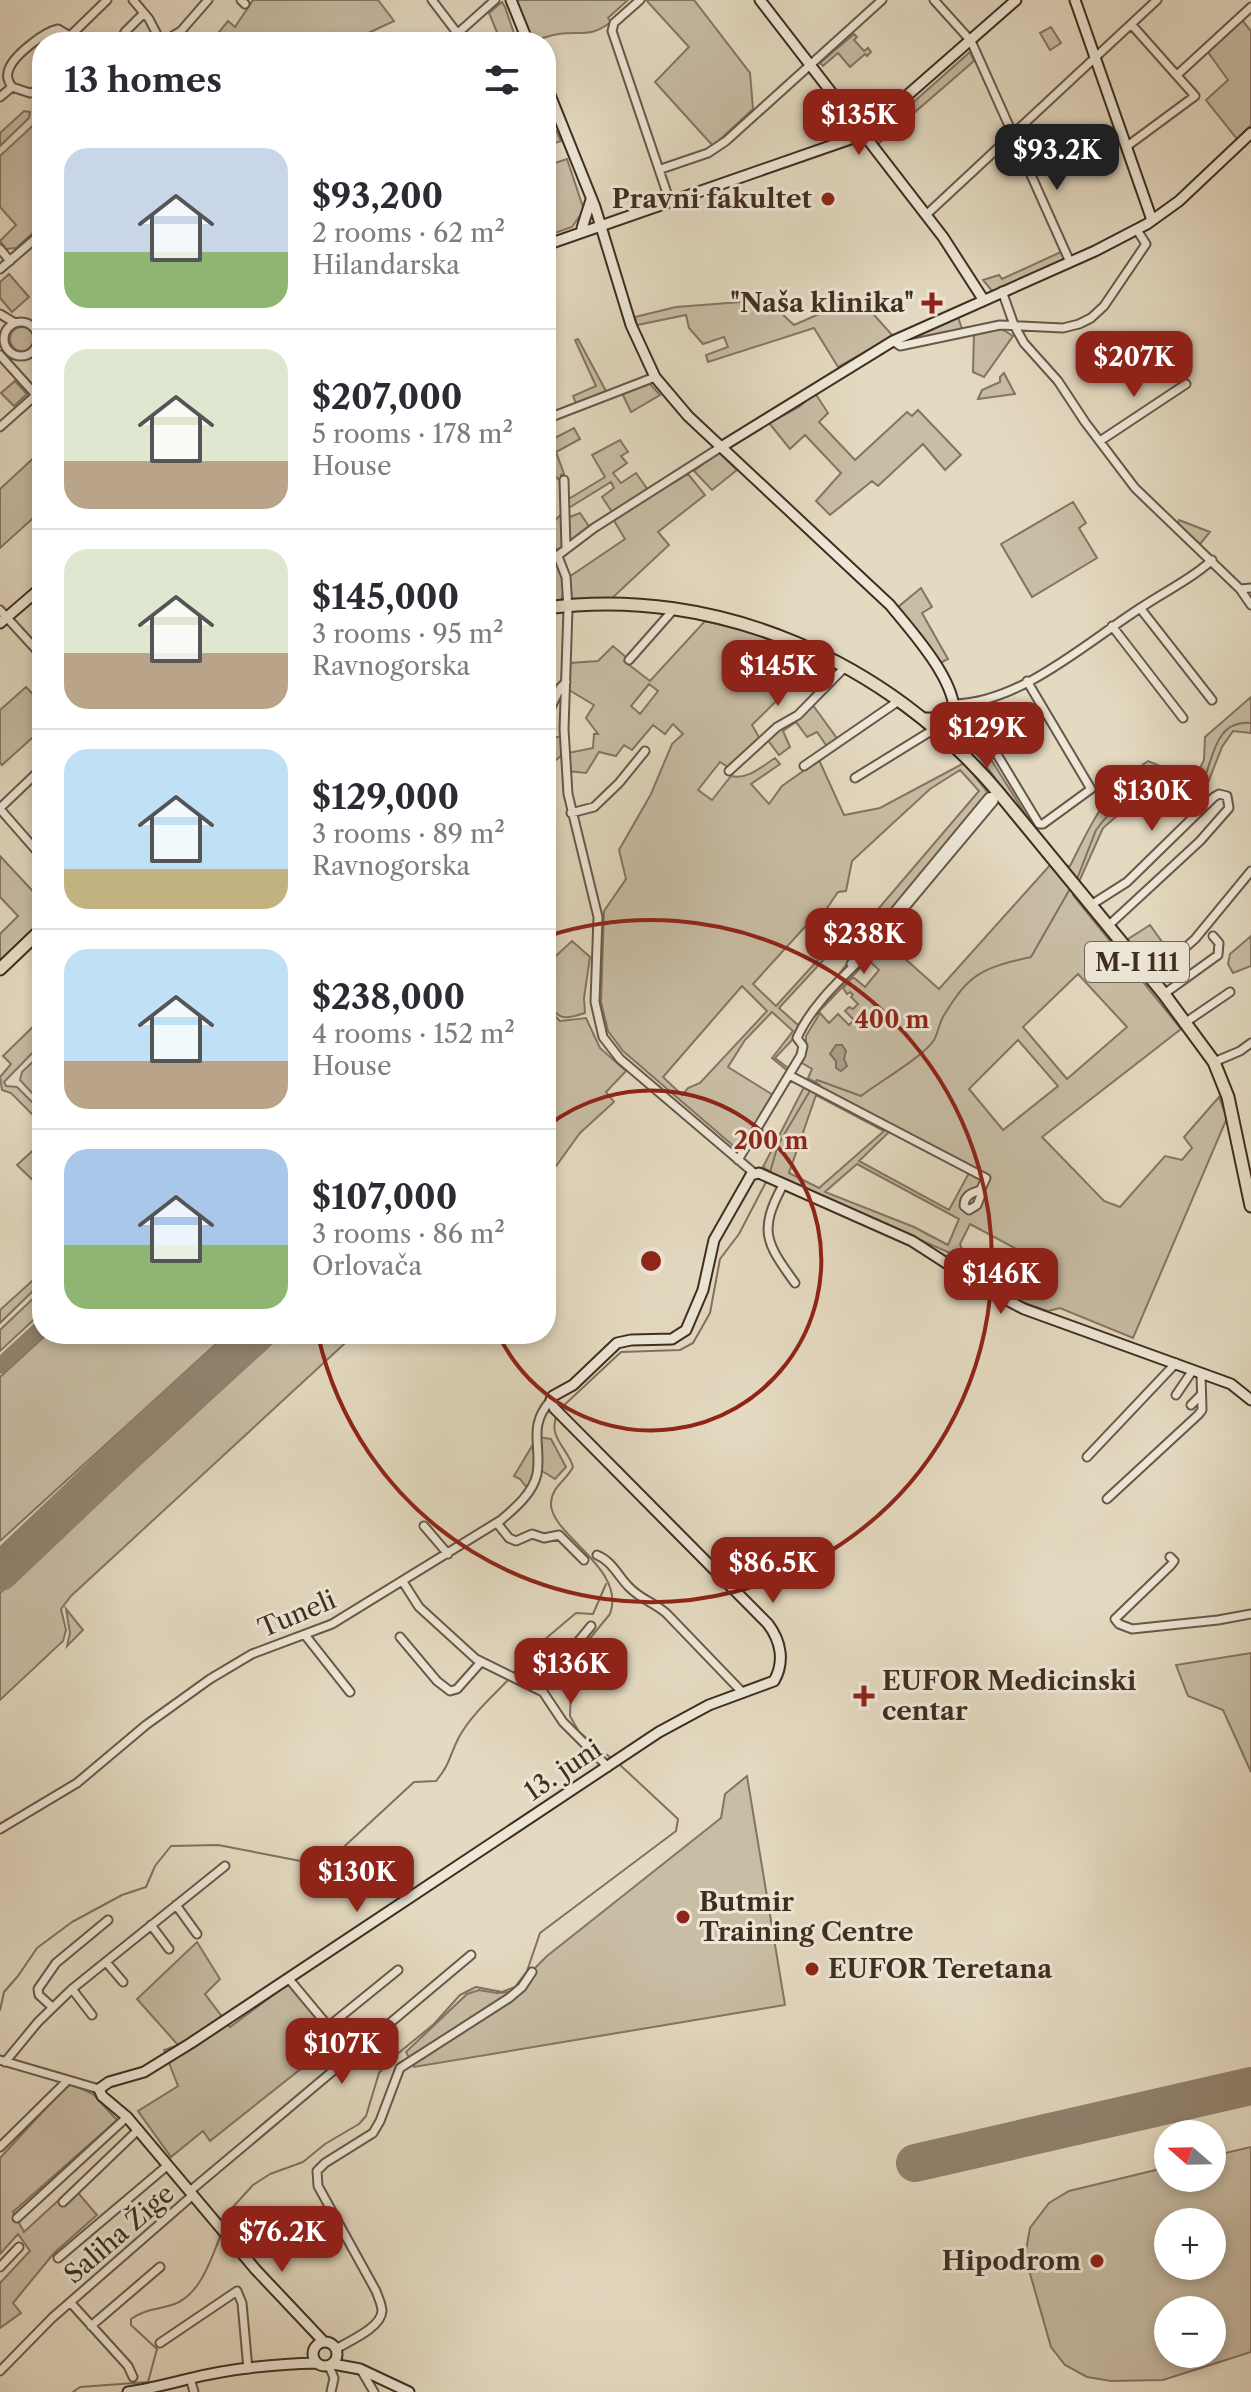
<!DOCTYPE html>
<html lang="en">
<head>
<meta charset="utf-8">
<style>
	body { margin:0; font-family:"Libre Caslon Text",serif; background:#f7f7f7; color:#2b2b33; height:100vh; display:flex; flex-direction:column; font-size:30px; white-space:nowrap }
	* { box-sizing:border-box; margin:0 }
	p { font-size:26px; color:#7c7c81 }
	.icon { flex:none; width:44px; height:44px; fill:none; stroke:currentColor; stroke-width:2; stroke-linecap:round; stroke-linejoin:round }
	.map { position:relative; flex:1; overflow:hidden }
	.sheet { position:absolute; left:32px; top:32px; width:524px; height:1312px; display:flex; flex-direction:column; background:#fff; border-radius:32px; box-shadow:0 4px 12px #0003 }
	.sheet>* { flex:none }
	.needle { width:52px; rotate:290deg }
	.tools { position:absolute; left:1154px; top:2120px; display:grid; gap:16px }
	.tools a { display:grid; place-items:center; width:72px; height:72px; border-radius:50%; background:#fff; box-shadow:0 4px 12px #0003; font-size:40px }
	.price { position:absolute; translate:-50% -68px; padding:0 18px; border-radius:16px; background:#8f2418; color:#fff; font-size:26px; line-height:52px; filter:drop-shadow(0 2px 4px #0008) }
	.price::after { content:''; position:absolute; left:50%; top:48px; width:24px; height:18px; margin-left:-12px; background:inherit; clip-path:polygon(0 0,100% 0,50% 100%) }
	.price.on { background:#222; color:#fff }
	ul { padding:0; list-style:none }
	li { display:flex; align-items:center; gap:24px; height:200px; padding:0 32px }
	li+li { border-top:2px solid #e1e1e2 }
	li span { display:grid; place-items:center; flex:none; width:224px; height:160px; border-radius:24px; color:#555 }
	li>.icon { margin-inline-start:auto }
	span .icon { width:96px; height:96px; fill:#fffc; stroke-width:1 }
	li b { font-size:34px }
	h2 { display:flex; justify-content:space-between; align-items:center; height:96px; padding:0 32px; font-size:34px }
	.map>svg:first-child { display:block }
	.green { fill:#c8bda5; stroke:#847562; stroke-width:2; fill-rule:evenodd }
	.water { fill:#ac9f8a; stroke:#81715f; stroke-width:2 }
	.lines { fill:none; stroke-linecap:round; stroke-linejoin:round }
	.stream { stroke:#81715f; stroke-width:2 }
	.taxiway { stroke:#928470; stroke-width:16 }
	.runway { stroke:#928470; stroke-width:38 }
	.street-casing { stroke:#695848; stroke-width:11 }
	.secondary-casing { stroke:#402d1f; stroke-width:13 }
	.primary-casing { stroke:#402d1f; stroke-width:15 }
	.street { stroke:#ede7d7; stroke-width:7 }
	.secondary { stroke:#ede7d7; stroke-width:9 }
	.primary { stroke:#e4dac1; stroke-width:11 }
	.ring { fill:none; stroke:#8f2418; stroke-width:4 }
	.poi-dot { fill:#8f2418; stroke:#ede7d7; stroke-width:3 }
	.labels { text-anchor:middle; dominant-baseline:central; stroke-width:6; stroke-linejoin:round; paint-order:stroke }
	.shield { fill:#ede7d7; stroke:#746556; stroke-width:2 }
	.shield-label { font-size:24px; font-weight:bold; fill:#402d1f }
	.poi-label { font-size:26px; font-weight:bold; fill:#402d1f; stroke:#ede7d7; text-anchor:end }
	.street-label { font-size:26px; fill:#402d1f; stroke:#ede7d7 }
	.centre { fill:#8f2418; stroke:#ede7d7; stroke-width:4 }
	.ring-label { font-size:24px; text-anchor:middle; font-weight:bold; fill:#8f2418; stroke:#ede7d7; stroke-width:6; stroke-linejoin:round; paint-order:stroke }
</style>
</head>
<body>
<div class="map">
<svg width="1251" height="2392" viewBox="0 0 1251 2392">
	<rect width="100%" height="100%" fill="#e4dac1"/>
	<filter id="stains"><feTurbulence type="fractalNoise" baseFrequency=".0025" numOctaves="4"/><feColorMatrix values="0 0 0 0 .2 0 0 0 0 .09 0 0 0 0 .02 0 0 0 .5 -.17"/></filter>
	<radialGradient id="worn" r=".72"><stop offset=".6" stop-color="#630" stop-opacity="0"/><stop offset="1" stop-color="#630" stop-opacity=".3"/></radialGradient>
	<path class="green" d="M253,0H378L394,21L349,42H224L215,37L228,21L235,27Z
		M516,0H628L608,18L611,22C590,38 582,31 559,34C550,35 541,39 532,41Z
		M646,0H694L750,73L753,109L713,146L655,82L689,47Z
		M502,2L505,7L517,42H501L489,13Z
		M1242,20L1251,31V125L1237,139L1206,100L1228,80L1205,48Z
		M1051,27L1061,43L1050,50L1040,33Z
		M854,34L857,37L854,40L864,51L868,48L871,52L867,56L865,54L850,67L838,53L823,66L820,63Z
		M970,52L974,61L878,144L873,138Z
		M546,109L561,141L546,146Z
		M24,111L30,112L29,118L0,146V133Z
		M42,117V225L16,248L6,249L0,241L16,225L0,207V156Z
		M567,159L584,210L572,227L546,236V166Z
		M1063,251L1064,258L1059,263L999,290L992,291L983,280L999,275L1002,279Z
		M9,274L29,297L12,312L0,298V282Z
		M858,297L893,336L838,367L814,328L708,362L706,355L728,347L724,337L703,344L689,328L686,315L637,325L635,317L676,307L767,300L794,325Z
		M958,317L962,329L903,341Z
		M10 339a12 12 0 1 1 24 0a12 12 0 1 1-24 0Z
		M1000,328L1013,336L984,377L973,372L974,332Z
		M578,339L607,393L576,403L573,396L596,386L575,340Z
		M1004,373L1015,394L978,399L982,390L1000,382V377Z
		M15,381L27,394L14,406L1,393Z
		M650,384L660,395L631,412L622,393Z
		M815,393L828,413L819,422L855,460L907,412L912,416L918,410L961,455L945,470L923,444L878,486L872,481L830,515L816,501L841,473L805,435L790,449L769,423L799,407Z
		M574,428L580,439L556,452L564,474L561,475L562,482L546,469V434L549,441Z
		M620,440L628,452L621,456L627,463L613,473L621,483L636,473L648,490L612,512L602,497L614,488L611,482L567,509V500L605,477L592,455Z
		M40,452L42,510L0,548V489Z
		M719,452L737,470L712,490L694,471Z
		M688,474L705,495L658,532L669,545L610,600L572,599L569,577L625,539L613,519Z
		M1073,502L1086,523L1079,528L1097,558L1032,597L1001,544Z
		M563,513V547L559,550L546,545V528Z
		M580,513L590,528L569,542L567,518Z
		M1179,520L1210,532L1200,544L1178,524Z
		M555,561C563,572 566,591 560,603L546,605V569Z
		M921,588L932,607L922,613L948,659L940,663L898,607Z
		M705,621L747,631L816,655L809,669L752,725L760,739L728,767L720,762L698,790L712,800L731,776C748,780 761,767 775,758L780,764L751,784L769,804L782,786L819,760L844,815L880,808L964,763L996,803L884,940L939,989L1051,864L1070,866C1091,824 1107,787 1148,761L1189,778L1196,776L1204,760L1205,737L1251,697V733L1233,731L1222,747L1202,798L1182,797L1155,783L1103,828L1073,895L1181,1029L1042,1137L1104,1201L1120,1207L1165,1156L1182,1160L1192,1148L1184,1137L1219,1097L1227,1118L1133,1338L1060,1308L1048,1311L1010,1298L964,1271L948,1252L784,1180L763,1167L804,1087L814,1092L820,1085L808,1078L812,1069L802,1063L806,1051V1036L820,1013L829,1023L838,1014L849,1025L854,1020L845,1011L849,1007L853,1009L858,1004L851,997L853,995L850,992L847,994L843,988L853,977L865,987L879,970L868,960L775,1058L792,1071L742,1150L737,1149L623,1051L608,1031L601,1002L604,911L626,879L619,850L651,794L672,744L683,734L673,724L665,734L653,725L632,750L624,745L616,756L599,752L586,773L568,771V753L593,748L594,734H598L586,718L594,705L569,690L570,663L598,661L613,646L627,658L624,661L650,681ZM649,684L658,691L640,714L631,706ZM960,770L979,791L850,942L821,917L838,892L846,891L852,861L930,789ZM813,918L837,939L776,1006L753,984ZM840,942L854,955L798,1025L779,1008ZM1078,974L1127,1027L1067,1079L1023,1027ZM742,986L767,1011L700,1083L688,1088L682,1095L663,1077ZM772,1012L793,1031L772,1058L789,1072L773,1095L728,1067L745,1040ZM1018,1040L1058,1086L1003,1130L969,1089ZM816,1095L884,1131L819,1188L789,1173ZM891,1130L969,1173L949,1210L859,1161ZM857,1164L959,1219L948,1245L914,1227L825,1192ZM970,1224L1022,1252L1004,1281L965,1258L960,1244Z
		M26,687L42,704V729L2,765L0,763V710Z
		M812,704L839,741L828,748L817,732L807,737L796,722L783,731L790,747L779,755L767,739Z
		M962,708L974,713L975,734L1029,820H1031L1034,826L1033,828L980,758L962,739L958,725Z
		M552,737H562L561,756L546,768V745Z
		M0,856L42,901V921L0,961V934L18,916L0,897Z
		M1150,925L1165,946L1144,963L1125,941Z
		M1251,936V966L1233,973L1228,964L1230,954Z
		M572,941L590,957L584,998L585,1013C564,1020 560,1020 546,1003V965Z
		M546,1007L560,1021L586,1018L600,1048L626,1071L606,1092L614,1102L580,1133L546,1180Z
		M42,1018V1043L4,1082L6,1086L17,1087L42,1112V1124L11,1093L2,1090L0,1077L11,1064L3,1056Z
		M42,1053V1104L20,1080L22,1072Z
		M42,1142V1189L17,1165Z
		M42,1272V1282L0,1323V1310Z
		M42,1290V1312L0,1351V1330Z
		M47,1334H227L0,1541V1377Z
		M282,1334H355L71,1596L61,1609L66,1630L63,1641L0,1700V1593Z
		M538,1437L551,1439L566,1467L555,1479L542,1471Z
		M532,1446C539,1461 534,1475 528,1489L520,1479L514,1476Z
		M66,1609L83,1630L67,1646L70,1633Z
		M1251,1653V1772L1223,1710L1188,1696L1176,1665Z
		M747,1776L785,2005L414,2067L406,2052L467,1994L479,1990L497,1993L511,1992L547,1956L721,1818L725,1794Z
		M197,1942L220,1979L205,1994L230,2027L288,1984L336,2041L210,2141L203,2131L171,2157L138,2111L178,2086L164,2050L178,2045L137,1999Z
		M69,2083L93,2094L117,2120L13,2212L24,2232L73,2187L97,2215L54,2253L13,2303L21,2313L0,2328V2283L30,2251L18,2234L0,2254V2158Z
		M1251,2147V2352L1163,2380L1111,2381L1087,2377L1065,2365L1051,2347L1025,2256L1030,2228L1049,2203L1069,2191L1168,2167V2178H1212V2156ZM1168,2222H1212V2266H1168ZM1168,2310H1212V2354H1168Z"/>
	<path class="water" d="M836,1045H842L846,1051L844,1059L847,1066L841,1071L836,1068V1061L830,1054Z"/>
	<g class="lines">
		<path class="stream" d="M1077,879L1096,830L1129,788L1157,771L1183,795L1199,790C1214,765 1211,720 1251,723
			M814,1083L817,1080L861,1096C879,1082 923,1057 934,1040C938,1033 939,1024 943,1017C969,973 982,968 1031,957L1071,887
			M770,1172L778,1145L811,1089
			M560,1409L621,1352L680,1350L693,1343L710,1313L720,1259L739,1234L766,1182
			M557,1415C547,1437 568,1448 573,1467C566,1481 552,1486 551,1503C549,1534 627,1568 610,1614L572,1660L570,1716L579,1732L611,1758
			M513,1674L544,1640L576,1613L593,1614L606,1584
			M0,2010L4,1992L18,1976L37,1948L72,1922L122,1895L146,1887L155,1866L171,1846L218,1845L311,1863L335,1855L414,1782L436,1781C451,1763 449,1756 459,1737C471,1715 492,1697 509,1679
			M224,2226L233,2207L253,2185L270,2174L303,2162L325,2144L359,2124L366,2116L379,2073L390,2060L434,2024L460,1995L476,1987L502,1992L515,1987L527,1971L540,1933L676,1831L678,1819L619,1764
			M73,2392L80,2387L148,2382L157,2349L131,2325V2319C148,2307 163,2310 179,2302C203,2289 212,2256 222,2232"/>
		<path class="taxiway" d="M0,1366L42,1327
			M0,1566L20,1554"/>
		<path class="runway" d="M0,1572L156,1424L256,1334
			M915,2163L1251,2086"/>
		<g class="street-casing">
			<path id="street" d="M133,0L149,19L161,42
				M241,0L245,4
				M432,0L464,42
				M640,0L614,23L612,31L670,202
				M934,0L971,41L1070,262
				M458,33L495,0
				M70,36L107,0
				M120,42L125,32L144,13
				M163,42L181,31L208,0
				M1177,75L1251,7
				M12,87C8,81 6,76 9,69C14,55 44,32 58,29L70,36L74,42
				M12,87L30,93L42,90
				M0,97L12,87
				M546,118L552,115
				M1126,147L1195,96L1131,24
				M661,169L708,153L726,141L882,0
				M926,215L1157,0
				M0,249L10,261
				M0,269L42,233
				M1002,291L1014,325L1024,343L1058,381L1085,422L1135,488L1240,589L1251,588
				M0,314L15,323
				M4 339a17 17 0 1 1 34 0a17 17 0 1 1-34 0Z
				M893,341L900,346L1000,325L1063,328L1079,324L1091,318L1104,306L1146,244L1137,230
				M0,355L36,395L0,427
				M546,419L655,377
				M1100,441L1186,384
				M564,480L566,548
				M546,550L559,559L566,577L568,609L564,729L568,794L598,917L595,1002L603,1037L620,1059L754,1173
				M557,556L594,528L721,447
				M1240,589L1251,605
				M1140,608L1212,700
				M0,610L42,656
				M1112,626L1183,718
				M629,660L674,609
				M979,703L981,728L1039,824H1043L1091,789L1027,681
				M955,704C1023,702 1089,640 1145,605C1167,590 1192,579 1212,560
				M546,718L560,688L566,682
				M804,766L900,700
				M729,771L777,727L798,715L846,666
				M855,778L936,728
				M0,808L42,768
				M0,809L42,857
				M571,813L594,807L619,783L645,751
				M1091,905L1127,882L1214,797L1219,794L1227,796L1229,808L1200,841L1108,926
				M851,964L989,797L994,796
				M1151,978L1195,939L1251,871
				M1164,994L1218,955L1219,943L1213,936
				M1186,1022L1230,992
				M1214,1062L1240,1051L1251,1043
				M789,1075L986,1178L980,1191
				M738,1160L801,1055L803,1046L797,1038C811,1006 840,980 865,955L994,801V796L998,792
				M783,1185C758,1231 766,1243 795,1283
				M978,1191L981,1195L977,1205L969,1210L964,1206C964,1197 970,1193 978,1191Z
				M1176,1395L1193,1370
				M1191,1405L1201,1395
				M1087,1457L1176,1363
				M1107,1499L1198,1415L1202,1410L1201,1373
				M497,1523L509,1538L516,1541L532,1534L544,1538L559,1535L584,1560
				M424,1526L448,1554
				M597,1555C612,1561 618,1576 629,1587C640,1599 655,1603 667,1614L743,1693
				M1170,1557L1174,1561L1171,1565L1115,1619L1119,1624L1132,1629L1218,1620L1251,1614
				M403,1582L419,1607L476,1659L543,1692L563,1722L608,1767
				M305,1635L350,1692
				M400,1637L437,1681L450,1691L457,1689L481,1662
				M539,1689L591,1626
				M0,1829L77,1783L146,1725L210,1679L252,1654L332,1624L501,1520C515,1508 533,1493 537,1474C542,1445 527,1427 551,1400
				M176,1905L197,1934
				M151,1925L169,1949
				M106,1962L123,1982
				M289,1979L353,2056
				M72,1989L92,2015
				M52,2007L39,1995L38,1989L56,1963L108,1920
				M329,2026L398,1970
				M0,2060L99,2089
				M5,2062L38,2022L72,1989L225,1866
				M0,2147L67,2081
				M190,2191L471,1955
				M63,2202L138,2130
				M17,2218L127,2117
				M58,2258L168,2165
				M0,2267L19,2247
				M70,2302L128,2366L133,2377
				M91,2326L160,2267
				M160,2343L237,2291L242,2303L248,2369
				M336,2349C349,2341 381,2328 382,2311C382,2305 378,2297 376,2291L318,2186L317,2171L325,2163L373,2133L380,2121L400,2068L509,1998L522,1987L532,1972
				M329,2366L334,2378L331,2392
				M361,2370L374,2392
				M0,2371L52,2318L193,2195
				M190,2378L194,2392"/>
		</g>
		<g class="secondary-casing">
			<path id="secondary" d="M511,0L528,42
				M760,0L943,237L983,299
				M1075,0L1152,220
				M546,85L595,207L631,325L655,377L688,416L890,605C911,631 966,690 952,724L939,731
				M582,228L591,200
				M546,245L862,135L1016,0
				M721,447L893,341L1095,251L1147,224L1179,201L1251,133
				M0,623L42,587
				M313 2354a12 12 0 1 1 24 0a12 12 0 1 1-24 0Z
				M324,2342L256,2270L127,2117L102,2096L99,2089L109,2082L144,2072L191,2043L659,1732L709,1705L774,1681C785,1662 781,1641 768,1624L554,1408L551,1400L553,1396L573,1385L617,1343L631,1340L672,1339L686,1330L703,1290L714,1240L751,1175L759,1173L912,1241L988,1290L1024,1309L1231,1384L1251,1400
				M333,2364L360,2369L409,2392
				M128,2392C149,2389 168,2384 188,2379C229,2369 275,2364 317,2363"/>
		</g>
		<g class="primary-casing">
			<path id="primary" d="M546,608C718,585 888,662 998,792L1164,994L1214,1062L1228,1097L1251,1206
				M926,719H939L951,710
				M953,721L959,748
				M0,969L42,929"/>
		</g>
		<use href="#street" class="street"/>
		<use href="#secondary" class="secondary"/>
		<use href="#primary" class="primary"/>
	</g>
	<g class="ring">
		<path d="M546 1127A170 170 0 1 1 498 1334"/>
		<path d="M548 936A341 341 0 1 1 318 1335"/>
	</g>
	<g class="poi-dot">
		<circle cx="828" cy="199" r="8"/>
		<path d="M928 291h8v8h8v8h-8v8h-8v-8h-8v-8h8z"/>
		<path d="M860 1684h8v8h8v8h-8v8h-8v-8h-8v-8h8z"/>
		<circle cx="683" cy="1917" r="8"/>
		<circle cx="812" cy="1969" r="8"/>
		<circle cx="1097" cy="2261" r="8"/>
	</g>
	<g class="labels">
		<rect class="shield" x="1085" y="942" width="104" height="40" rx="6"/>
		<g class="shield-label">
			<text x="1137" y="962">M-I 111</text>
		</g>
		<g class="poi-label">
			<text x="812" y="199">Pravni fakultet</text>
			<text x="914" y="303">"Naša klinika"</text>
			<text x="882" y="1681" text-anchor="start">EUFOR Medicinski<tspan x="882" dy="30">centar</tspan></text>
			<text x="699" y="1902" text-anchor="start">Butmir<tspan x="699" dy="30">Training Centre</tspan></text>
			<text x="828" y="1969" text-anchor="start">EUFOR Teretana</text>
			<text x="1081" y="2261">Hipodrom</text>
		</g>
		<g class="street-label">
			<text transform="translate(297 1614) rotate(-23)">Tuneli</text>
			<text transform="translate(563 1770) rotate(-34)">13. juni</text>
			<text transform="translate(119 2234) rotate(-41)">Saliha Žige</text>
		</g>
	</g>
	<circle cx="651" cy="1261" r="12" class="centre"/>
	<g class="ring-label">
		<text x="892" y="1028">400 m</text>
		<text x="771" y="1149">200 m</text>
	</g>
	<rect width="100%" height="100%" filter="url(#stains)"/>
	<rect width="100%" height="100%" fill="url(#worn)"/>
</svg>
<div class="tools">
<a><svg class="needle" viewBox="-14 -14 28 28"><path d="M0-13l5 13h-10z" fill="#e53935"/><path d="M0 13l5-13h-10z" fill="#7c7c81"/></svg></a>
<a>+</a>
<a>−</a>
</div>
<b class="price" style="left:859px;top:157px">$135K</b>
<b class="price on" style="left:1057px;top:192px">$93.2K</b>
<b class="price" style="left:1134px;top:399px">$207K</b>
<b class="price" style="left:778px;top:708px">$145K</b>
<b class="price" style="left:987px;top:770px">$129K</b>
<b class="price" style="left:1152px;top:833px">$130K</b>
<b class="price" style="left:864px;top:976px">$238K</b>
<b class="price" style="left:1001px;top:1316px">$146K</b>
<b class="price" style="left:773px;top:1605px">$86.5K</b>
<b class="price" style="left:571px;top:1706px">$136K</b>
<b class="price" style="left:357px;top:1914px">$130K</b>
<b class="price" style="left:342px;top:2086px">$107K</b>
<b class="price" style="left:282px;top:2274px">$76.2K</b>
<section class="sheet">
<h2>13 homes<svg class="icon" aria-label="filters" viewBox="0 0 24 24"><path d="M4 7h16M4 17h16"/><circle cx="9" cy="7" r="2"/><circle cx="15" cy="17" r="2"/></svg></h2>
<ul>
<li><span style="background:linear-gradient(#c9d6e8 65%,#8fb573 0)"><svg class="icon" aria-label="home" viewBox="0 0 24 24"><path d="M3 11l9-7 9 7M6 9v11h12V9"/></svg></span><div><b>$93,200</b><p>2 rooms · 62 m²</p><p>Hilandarska</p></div></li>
<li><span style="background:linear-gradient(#dfe7d0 70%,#b9a48a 0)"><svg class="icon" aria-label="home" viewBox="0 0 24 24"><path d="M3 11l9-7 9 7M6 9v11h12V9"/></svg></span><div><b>$207,000</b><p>5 rooms · 178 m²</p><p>House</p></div></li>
<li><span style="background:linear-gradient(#dfe7d0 65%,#b9a48a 0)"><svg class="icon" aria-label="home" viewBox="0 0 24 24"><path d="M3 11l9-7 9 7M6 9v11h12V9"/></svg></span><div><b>$145,000</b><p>3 rooms · 95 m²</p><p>Ravnogorska</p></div></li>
<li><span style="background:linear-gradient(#bfe0f5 75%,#c2b280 0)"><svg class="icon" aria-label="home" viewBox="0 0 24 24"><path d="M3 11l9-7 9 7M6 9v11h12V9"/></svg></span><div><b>$129,000</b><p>3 rooms · 89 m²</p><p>Ravnogorska</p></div></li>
<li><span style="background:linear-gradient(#bfe0f5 70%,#b9a48a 0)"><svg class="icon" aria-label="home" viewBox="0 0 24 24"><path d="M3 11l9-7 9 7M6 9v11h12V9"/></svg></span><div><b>$238,000</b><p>4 rooms · 152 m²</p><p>House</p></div></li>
<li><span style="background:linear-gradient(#a9c7e8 60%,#8fb573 0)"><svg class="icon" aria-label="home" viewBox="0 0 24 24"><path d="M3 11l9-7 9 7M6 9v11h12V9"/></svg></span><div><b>$107,000</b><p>3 rooms · 86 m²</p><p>Orlovača</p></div></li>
</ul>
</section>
</div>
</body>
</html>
